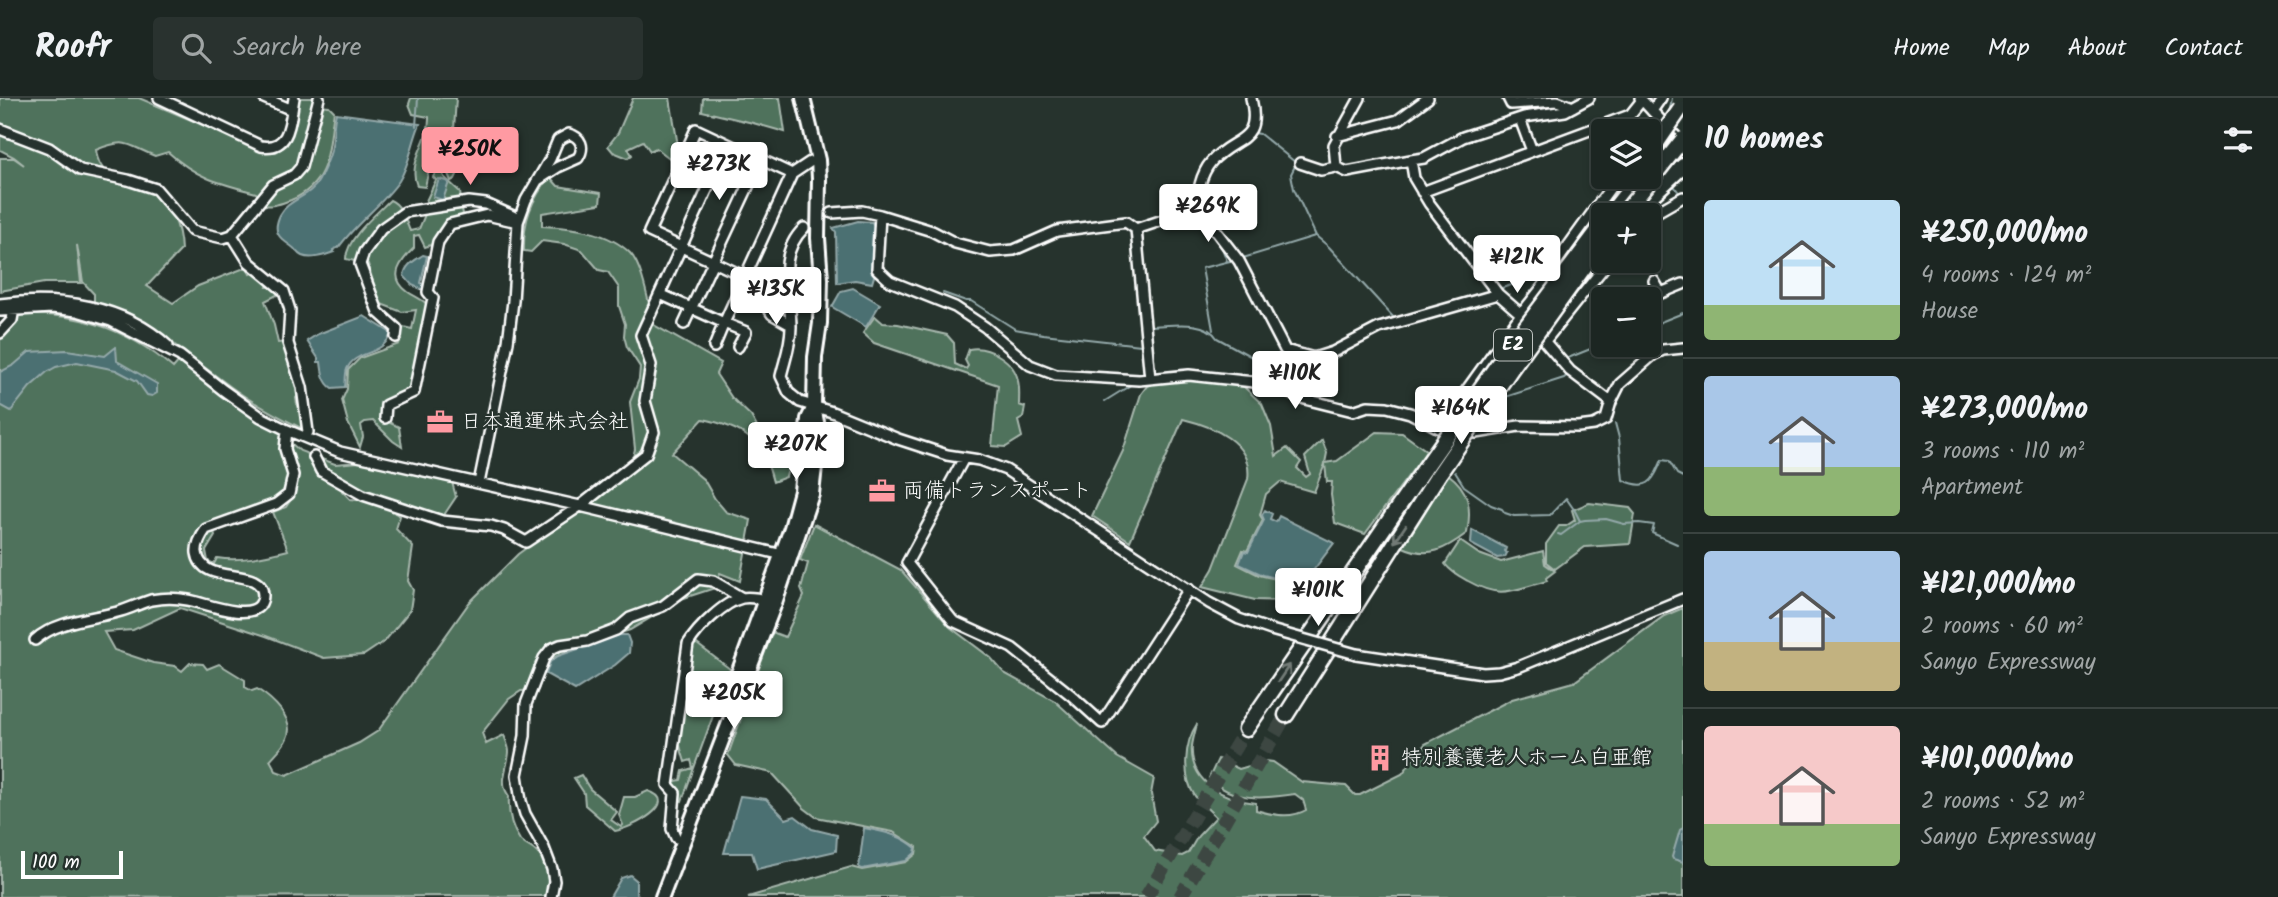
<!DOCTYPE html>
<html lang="en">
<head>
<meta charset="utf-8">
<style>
	body { margin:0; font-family:Kalam,"Klee One",sans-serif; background:#29322f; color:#f1f3f6; height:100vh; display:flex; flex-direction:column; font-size:26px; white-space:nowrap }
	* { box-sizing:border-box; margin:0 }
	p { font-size:23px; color:#a0a5a5 }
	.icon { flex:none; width:38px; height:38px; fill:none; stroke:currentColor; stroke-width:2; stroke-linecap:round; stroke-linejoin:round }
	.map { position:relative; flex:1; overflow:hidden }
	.side { display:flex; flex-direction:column; background:#1c2622; width:595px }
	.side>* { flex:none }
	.tools { position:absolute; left:1591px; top:21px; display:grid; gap:14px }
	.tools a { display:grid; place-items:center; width:70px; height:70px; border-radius:7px; background:#1c2622; box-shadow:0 4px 10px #0003,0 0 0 2px #3a4340; font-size:35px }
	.scale { position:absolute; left:21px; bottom:18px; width:102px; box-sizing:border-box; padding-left:7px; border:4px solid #fff; border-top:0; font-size:19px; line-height:24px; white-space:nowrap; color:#fff; -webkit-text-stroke:5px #26332d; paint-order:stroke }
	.price { position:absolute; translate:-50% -60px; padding:0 16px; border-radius:7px; background:#fff; color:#222; font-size:23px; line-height:46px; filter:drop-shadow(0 2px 4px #0008) }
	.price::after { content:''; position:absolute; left:50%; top:42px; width:21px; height:16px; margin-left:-10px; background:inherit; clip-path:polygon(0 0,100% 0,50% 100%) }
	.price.on { background:#ff9aa2; color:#111 }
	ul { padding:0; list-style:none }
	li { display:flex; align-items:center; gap:21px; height:175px; padding:0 21px }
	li+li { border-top:2px solid #3a4340 }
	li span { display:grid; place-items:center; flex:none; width:196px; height:140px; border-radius:7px; color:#555 }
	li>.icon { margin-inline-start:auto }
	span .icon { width:84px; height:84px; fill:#fffc; stroke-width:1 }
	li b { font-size:30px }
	h2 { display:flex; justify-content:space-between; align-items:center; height:84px; padding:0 21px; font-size:30px }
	header { display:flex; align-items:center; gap:42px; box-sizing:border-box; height:98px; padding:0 35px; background:#1c2622; border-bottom:2px solid #3a4340 }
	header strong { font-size:33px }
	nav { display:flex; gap:38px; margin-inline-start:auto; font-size:24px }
	.search { width:490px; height:63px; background:#29322f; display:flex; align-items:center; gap:18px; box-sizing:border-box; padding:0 24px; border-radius:7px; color:#a0a5a5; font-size:26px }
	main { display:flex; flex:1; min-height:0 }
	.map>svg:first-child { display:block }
	.green { fill:#50725c; stroke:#a8b8ae; stroke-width:2 }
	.water { fill:#4c6f72; stroke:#94a9aa; stroke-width:2 }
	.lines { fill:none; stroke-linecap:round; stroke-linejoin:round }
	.stream { stroke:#94a9aa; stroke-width:2 }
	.minor-tunnel { stroke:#3c4742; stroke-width:9; stroke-dasharray:9 4.5; stroke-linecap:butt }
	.highway-tunnel { stroke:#3c4742; stroke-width:14; stroke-dasharray:14 7; stroke-linecap:butt }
	.minor-casing { stroke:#fff; stroke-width:14 }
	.major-casing { stroke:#fff; stroke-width:18 }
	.highway-casing { stroke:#fff; stroke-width:19 }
	.minor { stroke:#26332d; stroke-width:9 }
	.major { stroke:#26332d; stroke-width:12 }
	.highway { stroke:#26332d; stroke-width:14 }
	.minor-bridge-casing { stroke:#fff; stroke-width:14; stroke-linecap:butt }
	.highway-bridge-casing { stroke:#fff; stroke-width:19; stroke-linecap:butt }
	.minor-bridge { stroke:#26332d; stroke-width:9 }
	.highway-bridge { stroke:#26332d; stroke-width:14 }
	.oneway { stroke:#727a76 }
	.labels { text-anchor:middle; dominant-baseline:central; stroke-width:5; stroke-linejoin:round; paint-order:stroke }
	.shield { fill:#26332d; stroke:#bec2c0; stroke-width:2 }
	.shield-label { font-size:19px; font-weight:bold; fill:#fff }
	.poi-label { font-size:21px; fill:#fff; stroke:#26332d; text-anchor:start }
</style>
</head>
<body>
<header>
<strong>Roofr</strong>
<div class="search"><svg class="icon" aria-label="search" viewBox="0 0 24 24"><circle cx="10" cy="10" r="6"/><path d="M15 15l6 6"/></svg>Search here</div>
<nav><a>Home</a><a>Map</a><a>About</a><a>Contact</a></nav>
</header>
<main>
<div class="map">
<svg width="1683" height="799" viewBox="0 0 1683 799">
	<rect width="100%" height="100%" fill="#26332d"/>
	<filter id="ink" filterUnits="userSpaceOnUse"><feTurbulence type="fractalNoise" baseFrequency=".0143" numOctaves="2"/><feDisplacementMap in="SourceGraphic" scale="14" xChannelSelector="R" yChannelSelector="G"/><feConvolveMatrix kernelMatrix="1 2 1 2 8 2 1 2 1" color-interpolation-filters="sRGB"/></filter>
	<g filter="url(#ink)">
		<path class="green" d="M0,0H139L267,54H276L287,47L298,0H316L319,7L329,8L334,13C328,50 331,85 291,102C282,105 274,109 264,107L256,95C219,85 198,81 168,54L155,58C127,47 127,39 96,52C100,87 131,81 153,96C173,110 180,128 181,152L147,188L173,205L198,188L247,169L250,176L258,174L269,182L267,189H276L281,195L265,203L274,227L278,245L286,244L301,294L296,300L297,306L301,309L305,332C279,319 254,306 231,289C187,258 146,218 94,204V196L83,184L77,147L81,185H44L0,193V60H14L24,67L14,59L0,52Z
			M411,0H456L452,63L457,77L455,81L451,83L444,66L440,65L428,75L425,89L417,88C407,63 430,43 429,19L413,16L409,6Z
			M633,0H670L678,48L672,62L656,50L650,53L643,43L628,50L632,57L628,60L613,54L608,48L618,35Z
			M703,0H780L785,34L753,25L702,13Z
			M441,69L444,79L460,94L463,117C443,123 440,128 431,147L425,149L419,137L414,138V150C401,163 387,179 408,194C415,199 421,200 428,207L413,292L384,306V322L399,329L402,349L393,343L373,323L365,324L361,327L363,339L360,349L348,325L342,302L347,291L348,272L360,260L399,246L403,229L412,231L416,212L402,214L381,206L376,195L368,166L346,161C346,141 376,116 390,102C402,107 405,122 410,133L419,131L429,107L426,103L436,82L433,79L438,70Z
			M550,79L558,88L601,95L600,106L542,115V128C571,129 608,133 630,155C643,168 649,209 654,227L721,265L716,276L732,300L751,318L775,362L792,353L786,379L773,384C763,342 744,330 703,321L672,355L704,382L715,401L726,414L751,422L740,483L720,475L715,490L684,500L630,532L574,550L551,561L545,569L538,592L521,593L509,601L482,635L486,646L504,637C506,643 509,648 509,654C508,670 498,684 509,698C508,713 511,729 520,742C523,746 529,748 534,752C549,764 550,780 548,798L0,799V229L6,224L8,219C68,210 127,230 173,270L179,263L235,306L280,333L288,381L282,395L275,401L211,424L215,438L206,453L208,463L214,466L217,460C241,464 264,458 288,452L273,414L286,409C301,389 295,373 289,351L292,346L300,353L335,366L359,364L452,384L456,399L444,417C410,412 376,402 347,382L341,387L342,393L350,401L375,403L400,418L396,431L413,449L408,483L413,492L410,512L385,543L364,557L324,560L266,538L180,510L133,532L104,534L114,552L153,565L175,568L182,573L190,565L203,566L207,571L219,566L245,582V589L252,593L257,591C271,600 296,621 287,640C284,648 276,655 270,662L276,673L287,677L359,645L378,633L469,505L518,456L576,414L633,359L635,351L630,304L639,281L640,269L627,249L624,238L625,226L619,208V190L608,174L599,172L582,152L564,146L542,143L531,154L524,153C523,124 531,101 550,79Z
			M875,218L883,225L898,226L947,237L954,245L955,266L966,271L968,268L965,262L969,251C988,247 1015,263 1018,283C1020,291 1019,299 1019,307L1025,309L1023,320L1018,323L1022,339L1006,349L992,348L998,287L874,245L863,235Z
			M1189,280L1242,287L1262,306L1271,328L1276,358L1287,350L1301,364L1297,370L1306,379L1310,376L1305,359L1322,342L1327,355L1325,365L1337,363L1377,334L1402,335L1427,353L1365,436L1335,425L1331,397L1332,384H1327L1325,366L1314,394L1280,384L1266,396L1260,417L1263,422L1247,453L1243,452L1237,466L1259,477L1302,487L1313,504L1255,502L1202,489L1213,471L1248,381C1253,344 1212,328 1183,321L1130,443L1092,418L1123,353L1141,296L1147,288L1155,284Z
			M1448,376C1469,391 1472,410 1467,435C1446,451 1429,461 1403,449Z
			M1589,405L1630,410L1635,416L1630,446L1585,449L1555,471L1546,464V446L1559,428H1566L1575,422L1572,412Z
			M814,426L901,472L950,529L991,560L1004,575L1055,603L1117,659L1154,680L1151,696L1156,723L1144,738L1155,753L1182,758L1188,755L1198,738L1216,719C1209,712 1201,705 1195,698C1182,679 1184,645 1197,626C1195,634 1193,641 1192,648C1189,685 1226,702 1256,705V712C1272,717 1291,721 1306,712L1303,702L1295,696C1263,701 1233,704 1209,680L1218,661L1239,671L1266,663L1273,664L1302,684L1346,688L1355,697H1360L1402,676L1425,646L1512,601L1574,584L1664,518L1683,510V799H748L851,769L862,772L906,764L916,756L917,749L893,734L816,719L804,710L772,675L736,667L728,657L772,534L785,539L804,498L801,491L808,465L800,462Z
			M1460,443L1479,456L1501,464L1543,453L1545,466L1555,473L1546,480L1547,483C1512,492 1502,502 1468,483C1459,478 1451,474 1445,466Z
			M693,543L730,571L682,703L679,702L680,692L671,684L681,682L683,673L693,670L691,662L685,664L680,648L676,646Z
			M581,677L590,691L617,714L611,722L621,729L623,727L619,717L624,699H635L648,693C683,704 631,731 615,733L585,707L584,695L574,680Z"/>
		<path class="water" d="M336,15L420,26C412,44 410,66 399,83C382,107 356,125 339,149L333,152L334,154C325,157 312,162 302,158C296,155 297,152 291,148C279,140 272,134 280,117C288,101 311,99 319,82C324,71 331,59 332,47C334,36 333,26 336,15Z
			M439,81L449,84L443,102L433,99Z
			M858,123L872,124L874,128L875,175L872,185L855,182L837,185L836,134L833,130Z
			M423,157L427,158L421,185L425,187L423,192L412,187L404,178C405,167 414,163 423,157Z
			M853,190L880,206L866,229L832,209L841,193Z
			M364,218L391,235C383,259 356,251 347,271C345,276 346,283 345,289L332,290C323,284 322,273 321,264H318V260L307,243L318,236Z
			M116,249L117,263L157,286V295L152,298L147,297L137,283L116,272L77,264L56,269L47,274L30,289L11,313L0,307V274L14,267L29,254L67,252L105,258Z
			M1265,412L1272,416L1270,421L1276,424L1279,418L1334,445L1303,486L1263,477L1239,466L1244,453L1248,454L1264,422L1262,417Z
			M1472,432L1506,450L1505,453L1507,455L1505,459L1497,460L1471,446Z
			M618,537H627L630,545L629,555L615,567L575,592L546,576L550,564L558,558Z
			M740,698L766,701L786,721L795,718L812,731L837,737L836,753L757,771L752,755H724Z
			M864,730C883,734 900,736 916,750L915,755L906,763L862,771L859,769Z
			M1683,730V764L1673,761L1672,759L1680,732Z
			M630,777L636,782V795L639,799H610L621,780Z"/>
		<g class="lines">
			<path class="stream" d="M1669,16L1672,0
				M416,28L418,0
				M1633,33L1636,19L1643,9
				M1254,35L1260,36L1295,64L1296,66L1291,76L1294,91L1316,138L1329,149L1394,220
				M1216,65L1237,49
				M1672,85L1680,96
				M1220,145L1227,163
				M1243,160L1315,138
				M1479,164L1500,191
				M1557,172L1625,79
				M1502,190L1546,176
				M943,195L966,203H971L1015,231L1043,236L1141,247
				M1149,228C1169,228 1205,220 1217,240L1274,271L1285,265L1300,261
				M1648,229L1683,215
				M1213,232L1202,170L1234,162
				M1340,245L1373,227L1490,194
				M1647,247L1650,255
				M1568,264V260L1603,246
				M1499,301L1564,280L1569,276
				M1105,303L1134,285
				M1615,325L1619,340L1623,382C1648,393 1652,385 1662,362L1669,363L1677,376L1683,379
				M1455,374L1464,388L1491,407L1502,411L1505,415L1514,418L1550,417L1566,400L1575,413L1580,423
				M1558,436L1561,437L1580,423L1585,422L1606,421L1624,426L1639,425L1654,427L1652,435L1677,446"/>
			<path class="minor-tunnel" d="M804,130L817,120L832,115"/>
			<path class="highway-tunnel" d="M1146,799L1246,631
				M1180,799L1286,617"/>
			<g class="minor-casing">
				<path id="minor" d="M159,0L261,48C291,53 290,22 294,0
					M264,0L292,12
					M1360,0L1334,47L1336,69L1347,74L1411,62
					M1508,0L1511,6L1557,3L1573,9
					M1589,0L1565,13L1524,19L1463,39L1424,60L1411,62L1414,80L1429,105L1498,196L1521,216L1570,273L1611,304
					M1640,0L1683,46
					M1652,13L1661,0
					M1520,21L1532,53
					M0,31L49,50L80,72L128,82L156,91L192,133L223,140L232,137L273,87L294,77L301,69L319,0
					M1648,37L1660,22
					M1337,38L1398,22L1428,0
					M1300,65L1321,72L1336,69
					M1422,94L1630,17L1642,2
					M1196,111L1202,115L1239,163L1285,252L1314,260L1333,254L1379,230L1498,196
					M1196,111C1198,95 1200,77 1211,64C1234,37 1262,47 1251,0
					M832,115L862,113L880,117L932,133L955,145L990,154L1014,152L1057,133L1126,124L1136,131L1196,111
					M880,117L877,171L890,183L955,209L985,229L1030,267L1056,277L1139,282L1189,277L1263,285L1305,301L1353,313L1368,308L1387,309L1410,315L1441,331L1476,335L1519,328L1578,329L1594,327L1606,321L1611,304L1620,286L1653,257L1663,252L1683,250
					M1648,119L1683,99
					M804,130C775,158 791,194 791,229C791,246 785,261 781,278L789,295L800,304L832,314L898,341L947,357L979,362L1006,372L1209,505L1239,521L1271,532
					M1136,131L1150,281
					M232,137L249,164L284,193L290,212L288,245L302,289L308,334
					M1654,183L1661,195L1683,186
					M660,196L724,225L792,76L810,64L818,62
					M0,206C58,198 124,207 168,248
					M0,213L52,210L77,213L111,223L180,258L223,292L261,319L287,332L340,354L580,408L787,458
					M684,226L761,61
					M791,227L772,216L751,184L746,179L649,134L696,31L792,76
					M0,235L12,222L14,211
					M396,239L397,231L378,214L360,166L364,154L381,131L405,114L469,104L486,106L513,118
					M1545,243L1609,163
					M714,249L724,225L746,234L738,249
					M385,320L386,307L414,294L433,200L428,194L438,144L450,126L487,117L518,124
					M1441,331L1445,322L1521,216L1551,178L1553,169L1618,79
					M314,359L321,373L363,397L442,423L491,428L504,432L526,444L580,408L646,356L654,334L645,303L651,267L641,237L728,46
					M964,360L907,465L953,523L1012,550L1071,597L1102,625L1189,491
					M479,385L508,244L513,203L518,124L526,102L550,61L558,42L569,36C581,39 585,49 578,60L558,69L538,82
					M35,542C57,522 93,521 121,513C131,510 141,505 151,502C162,500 177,500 188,502C205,505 248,523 260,507C262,504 263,500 263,497C262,466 202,490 197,455C196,446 201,438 206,431L276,406L289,396L293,377L285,351L287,332
					M1356,556L1483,575L1499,574L1518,569L1683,501
					M676,740L672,731L675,695L668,687L688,546C698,530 724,504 742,500C751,498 762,501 770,503
					M551,799L554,783L552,771L544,750L525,716L521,703L517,677L525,638L526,606L544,560L551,551L560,547L587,543L616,532L630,520L663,508L698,481L713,483L742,500"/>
			</g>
			<g class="major-casing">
				<path id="major" d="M733,589L791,430L801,393L808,321L814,309
					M662,799L775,505L812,396L816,359L817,324L814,308L815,259L820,225L821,181L818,140L819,81L818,62L803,0"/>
			</g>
			<g class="highway-casing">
				<path id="highway" d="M1609,117L1639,79
					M1633,117L1652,97L1683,68
					M1286,617L1437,379
					M1246,631L1425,370"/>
			</g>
			<use href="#minor" class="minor"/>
			<use href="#major" class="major"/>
			<use href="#highway" class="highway"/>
			<g class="minor-bridge-casing">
				<path id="minor-bridge" d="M1271,532L1356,556"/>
			</g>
			<g class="highway-bridge-casing">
				<path id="highway-bridge" d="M1648,58L1681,10
					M1623,117L1683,41
					M1425,370L1500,263L1603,126
					M1437,379L1511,271L1603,143"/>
			</g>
			<use href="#minor-bridge" class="minor-bridge"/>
			<use href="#highway-bridge" class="highway-bridge"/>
		</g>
		<defs><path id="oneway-shaft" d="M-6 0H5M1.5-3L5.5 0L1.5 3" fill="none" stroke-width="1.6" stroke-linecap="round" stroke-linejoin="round" transform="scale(1.75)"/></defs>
		<g class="oneway">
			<use href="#oneway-shaft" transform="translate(1400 436) rotate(124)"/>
			<use href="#oneway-shaft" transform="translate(1284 575) rotate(-56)"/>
		</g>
	</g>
	<defs>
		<g id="office-bare" transform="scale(2.1)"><path d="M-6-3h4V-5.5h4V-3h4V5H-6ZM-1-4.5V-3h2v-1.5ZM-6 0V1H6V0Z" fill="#ff9aa2" stroke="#26332d" stroke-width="2.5" paint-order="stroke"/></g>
		<g id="building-bare" transform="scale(2.1)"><path d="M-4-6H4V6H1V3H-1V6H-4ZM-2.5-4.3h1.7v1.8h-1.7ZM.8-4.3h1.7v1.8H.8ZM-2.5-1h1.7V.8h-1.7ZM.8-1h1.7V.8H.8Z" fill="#ff9aa2" stroke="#26332d" stroke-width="2.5" paint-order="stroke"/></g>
	</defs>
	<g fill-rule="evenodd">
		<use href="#office-bare" x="440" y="324"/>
		<use href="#office-bare" x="882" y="393"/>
		<use href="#building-bare" x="1380" y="660"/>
	</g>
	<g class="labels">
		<rect class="shield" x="1494" y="231.5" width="38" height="31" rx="5"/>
		<g class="shield-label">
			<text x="1513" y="247">E2</text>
		</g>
		<g class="poi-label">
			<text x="461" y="324">日本通運株式会社</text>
			<text x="903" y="393">両備トランスポート</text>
			<text x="1401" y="660">特別養護老人ホーム白亜館</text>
		</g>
	</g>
</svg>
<div class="tools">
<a><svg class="icon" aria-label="layers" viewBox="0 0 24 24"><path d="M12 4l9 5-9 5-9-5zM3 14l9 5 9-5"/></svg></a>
<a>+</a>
<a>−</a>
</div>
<div class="scale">100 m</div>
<b class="price on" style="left:470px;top:89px">¥250K</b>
<b class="price" style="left:719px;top:104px">¥273K</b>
<b class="price" style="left:1208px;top:146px">¥269K</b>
<b class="price" style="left:1517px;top:197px">¥121K</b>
<b class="price" style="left:776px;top:229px">¥135K</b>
<b class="price" style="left:1295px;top:313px">¥110K</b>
<b class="price" style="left:1461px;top:348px">¥164K</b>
<b class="price" style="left:796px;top:384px">¥207K</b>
<b class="price" style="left:1318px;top:530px">¥101K</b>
<b class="price" style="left:734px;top:633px">¥205K</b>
</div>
<section class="side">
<h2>10 homes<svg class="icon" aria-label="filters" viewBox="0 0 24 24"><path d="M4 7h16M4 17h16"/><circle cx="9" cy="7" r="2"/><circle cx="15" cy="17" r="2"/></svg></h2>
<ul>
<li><span style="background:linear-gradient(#bfe0f5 75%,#8fb573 0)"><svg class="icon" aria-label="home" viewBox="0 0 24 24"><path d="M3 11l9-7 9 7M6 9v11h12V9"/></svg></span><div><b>¥250,000/mo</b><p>4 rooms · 124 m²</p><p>House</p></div></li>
<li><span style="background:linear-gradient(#a9c7e8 65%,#8fb573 0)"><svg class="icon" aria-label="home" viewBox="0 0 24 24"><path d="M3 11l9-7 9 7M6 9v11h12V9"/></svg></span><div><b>¥273,000/mo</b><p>3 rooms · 110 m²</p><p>Apartment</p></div></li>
<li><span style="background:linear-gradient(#a9c7e8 65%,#c2b280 0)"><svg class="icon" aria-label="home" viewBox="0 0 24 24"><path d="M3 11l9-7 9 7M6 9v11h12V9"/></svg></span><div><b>¥121,000/mo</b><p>2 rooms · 60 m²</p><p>Sanyo Expressway</p></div></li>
<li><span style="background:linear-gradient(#f6c9c9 70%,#8fb573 0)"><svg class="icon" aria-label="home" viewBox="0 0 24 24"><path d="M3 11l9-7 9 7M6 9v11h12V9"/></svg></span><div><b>¥101,000/mo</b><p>2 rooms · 52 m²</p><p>Sanyo Expressway</p></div></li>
</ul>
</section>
</main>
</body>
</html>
